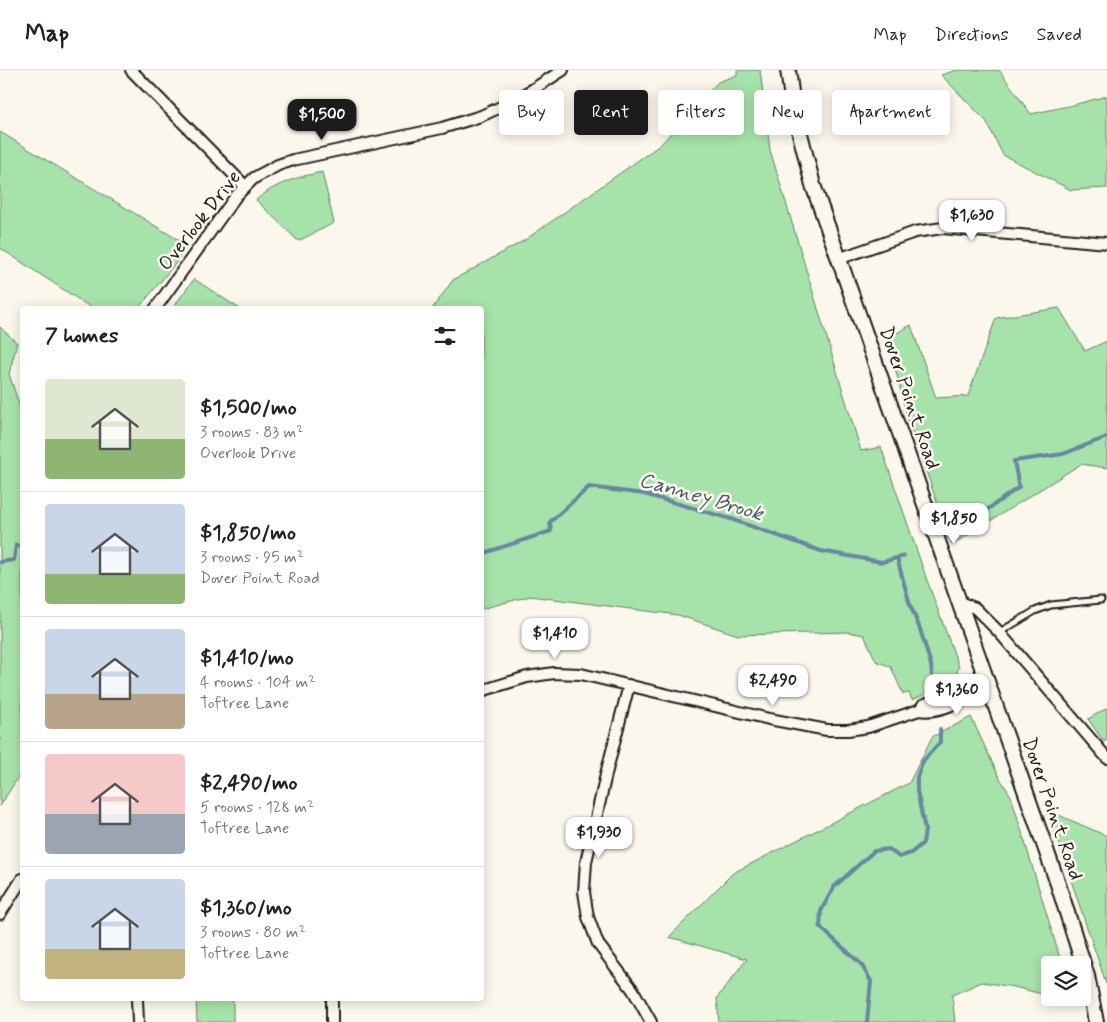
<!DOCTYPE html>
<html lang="en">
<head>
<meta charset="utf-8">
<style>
	body { margin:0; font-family:Mynerve,sans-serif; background:#f6f6f6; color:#222; height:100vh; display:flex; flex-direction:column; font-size:19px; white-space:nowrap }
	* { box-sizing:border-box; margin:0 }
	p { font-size:16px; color:#767676 }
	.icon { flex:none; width:28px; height:28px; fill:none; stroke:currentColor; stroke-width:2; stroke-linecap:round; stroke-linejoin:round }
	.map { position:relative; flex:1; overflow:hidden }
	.details { position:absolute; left:20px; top:236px; width:464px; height:695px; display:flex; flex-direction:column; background:#fff; border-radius:5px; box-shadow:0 2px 12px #0003 }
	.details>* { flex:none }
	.top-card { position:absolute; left:499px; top:20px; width:475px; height:45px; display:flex; gap:10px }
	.controls { position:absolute; left:1041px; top:886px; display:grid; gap:10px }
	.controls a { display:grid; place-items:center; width:50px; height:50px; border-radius:5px; background:#fff; box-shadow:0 2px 12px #0003; font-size:25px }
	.price { position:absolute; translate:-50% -42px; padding:0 11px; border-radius:10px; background:#fff; color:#222; font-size:16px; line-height:32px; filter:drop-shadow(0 1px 2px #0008) }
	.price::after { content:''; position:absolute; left:50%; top:30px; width:15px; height:11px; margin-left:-8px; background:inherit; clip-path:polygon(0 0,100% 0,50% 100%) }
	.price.on { background:#1c1c1c; color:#fff }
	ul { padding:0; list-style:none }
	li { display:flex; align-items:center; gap:15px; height:125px; padding:0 25px }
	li+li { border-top:1px solid #e0e0e0 }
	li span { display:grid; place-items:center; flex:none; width:140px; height:100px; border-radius:5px; color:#555 }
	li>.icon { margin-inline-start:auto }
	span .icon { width:60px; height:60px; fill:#fffc; stroke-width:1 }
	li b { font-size:21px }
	h2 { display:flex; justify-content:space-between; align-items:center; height:60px; padding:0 25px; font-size:21px }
	.pill { padding:0 18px; border-radius:5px; background:#fff; box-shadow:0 2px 12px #0003; font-size:18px; line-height:45px }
	.pill.on { background:#1c1c1c; color:#fff }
	header { display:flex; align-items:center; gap:30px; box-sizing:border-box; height:70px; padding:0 25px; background:#fff; border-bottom:1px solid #e0e0e0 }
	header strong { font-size:24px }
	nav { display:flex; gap:28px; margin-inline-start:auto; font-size:18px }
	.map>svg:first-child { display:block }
	.green { fill:#a6e3aa; stroke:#618063 }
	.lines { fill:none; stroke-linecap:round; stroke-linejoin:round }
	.stream { stroke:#6887a0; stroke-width:4 }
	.service-casing { stroke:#1c1c1c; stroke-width:9 }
	.minor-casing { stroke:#1c1c1c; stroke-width:14 }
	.secondary-casing { stroke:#1c1c1c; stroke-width:18 }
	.service { stroke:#fbf7ec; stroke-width:5 }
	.minor { stroke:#fbf7ec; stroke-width:10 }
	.secondary { stroke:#fbf7ec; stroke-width:14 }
	.labels { text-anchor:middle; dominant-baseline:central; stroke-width:5; stroke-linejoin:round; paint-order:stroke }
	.street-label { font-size:20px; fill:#1c1c1c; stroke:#fbf7ec }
	.water-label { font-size:21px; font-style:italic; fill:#485b69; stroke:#fbf7ec }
</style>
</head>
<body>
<header>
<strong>Map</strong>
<nav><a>Map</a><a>Directions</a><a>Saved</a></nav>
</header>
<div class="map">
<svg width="1107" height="952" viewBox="0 0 1107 952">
	<rect width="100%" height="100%" fill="#fbf7ec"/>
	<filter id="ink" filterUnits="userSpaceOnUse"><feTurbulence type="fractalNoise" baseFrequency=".02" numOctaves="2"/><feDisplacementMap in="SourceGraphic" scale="10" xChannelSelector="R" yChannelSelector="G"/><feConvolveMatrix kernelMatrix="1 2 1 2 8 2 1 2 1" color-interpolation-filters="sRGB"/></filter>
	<g filter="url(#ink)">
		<path class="green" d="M737,0H760L770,80L861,381L881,377L928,513L959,597L953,612L912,630L909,623L903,624L891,597L876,591L864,565L848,562L738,565L678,545L530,526L481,539V239H432L453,210L525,170L660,75L718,12L737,5Z
			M957,0H999L1031,44L1073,35L1107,26V118L1071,120L1003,85L986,51L941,5Z
			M0,62L187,175L175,194L138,239H93L0,178Z
			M322,102L334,153L298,171L256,130C276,113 297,107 322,102Z
			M194,209L240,239H172Z
			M1059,238L1085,281L1107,271V398L1081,394L952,475L907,347L888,268L911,255L936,328L968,326L996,248Z
			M0,257L17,273L9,304L22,343V701L0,736Z
			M1107,638V670L1104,672L1088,649Z
			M971,647L999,707L1011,726L1062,895H1050V926L1014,917L982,912L952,925L955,952H719L717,928L747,889L669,867L733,803L909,713L932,667Z
			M1047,740L1107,766V916Z
			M196,929H233V952H197Z"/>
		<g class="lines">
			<path class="stream" d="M949,467L1019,417L1014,391L1063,384L1107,367
				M481,484L551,461L550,452L589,417L644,424L731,449L821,481L882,492L904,486
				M897,488L910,535L920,559L931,595L933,615
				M0,492L14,490L16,475L22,477
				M867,952L871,911L861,894L820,857L821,841L834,817L874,781L889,779L899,787L911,783L923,773L925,760L917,721V707L923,691L940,672V659"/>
			<g class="service-casing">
				<path id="service" d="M1000,562L1035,541L1051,535L1101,530"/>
			</g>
			<g class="minor-casing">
				<path id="minor" d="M131,0L245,116
					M838,189L915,162L943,158L1107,173
					M155,239L236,126L254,108L278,95L293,90L442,58L481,46L518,29L563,0
					M959,532L975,538L999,562L1107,688
					M629,615L607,700L586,792L584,822L588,847L598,874L633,920L651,952
					M481,621L527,607L554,603L581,604L769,649L827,660H848L868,657L919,640L923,635L968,617L987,616
					M919,640C938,645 971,627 987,616
					M0,844L22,809
					M137,929L138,952
					M332,929V952"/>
			</g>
			<g class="secondary-casing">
				<path id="secondary" d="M788,0L793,36L813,115L1058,814L1087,906L1096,952"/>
			</g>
			<use href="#service" class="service"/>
			<use href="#minor" class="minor"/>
			<use href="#secondary" class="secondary"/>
		</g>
	</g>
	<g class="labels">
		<g class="street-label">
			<text transform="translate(200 151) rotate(-52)">Overlook Drive</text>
			<text transform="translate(909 328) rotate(71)">Dover Point Road</text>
			<text transform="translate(1052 739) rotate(71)">Dover Point Road</text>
		</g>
		<g class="water-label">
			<text transform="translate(701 427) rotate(16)">Canney Brook</text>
		</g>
	</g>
</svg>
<div class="controls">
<a><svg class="icon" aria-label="layers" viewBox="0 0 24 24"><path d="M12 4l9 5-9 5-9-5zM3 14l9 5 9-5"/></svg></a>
</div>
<b class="price on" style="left:322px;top:71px">$1,500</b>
<b class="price" style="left:972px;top:172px">$1,630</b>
<b class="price" style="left:954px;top:475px">$1,850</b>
<b class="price" style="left:555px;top:590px">$1,410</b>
<b class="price" style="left:773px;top:637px">$2,490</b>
<b class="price" style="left:957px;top:646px">$1,360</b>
<b class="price" style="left:599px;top:789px">$1,930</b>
<div class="top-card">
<a class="pill">Buy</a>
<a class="pill on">Rent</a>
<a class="pill">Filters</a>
<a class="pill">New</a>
<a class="pill">Apartment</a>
</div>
<section class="details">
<h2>7 homes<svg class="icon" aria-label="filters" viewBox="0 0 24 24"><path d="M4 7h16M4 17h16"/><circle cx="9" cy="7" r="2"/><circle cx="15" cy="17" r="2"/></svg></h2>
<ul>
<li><span style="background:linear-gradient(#dfe7d0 60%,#8fb573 0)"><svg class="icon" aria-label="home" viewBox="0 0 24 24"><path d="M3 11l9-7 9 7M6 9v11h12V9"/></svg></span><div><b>$1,500/mo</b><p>3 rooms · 83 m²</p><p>Overlook Drive</p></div></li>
<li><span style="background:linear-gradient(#c9d6e8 70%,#8fb573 0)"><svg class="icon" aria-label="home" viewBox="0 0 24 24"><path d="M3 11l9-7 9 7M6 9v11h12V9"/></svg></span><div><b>$1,850/mo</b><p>3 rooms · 95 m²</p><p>Dover Point Road</p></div></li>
<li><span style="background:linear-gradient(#c9d6e8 65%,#b9a48a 0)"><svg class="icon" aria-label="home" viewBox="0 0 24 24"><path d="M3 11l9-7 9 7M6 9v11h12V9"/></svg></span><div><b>$1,410/mo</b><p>4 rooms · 104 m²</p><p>Toftree Lane</p></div></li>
<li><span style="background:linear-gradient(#f6c9c9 60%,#9aa5b1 0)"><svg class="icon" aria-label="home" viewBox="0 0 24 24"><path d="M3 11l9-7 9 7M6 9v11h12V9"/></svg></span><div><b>$2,490/mo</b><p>5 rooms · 128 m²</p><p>Toftree Lane</p></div></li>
<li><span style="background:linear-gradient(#c9d6e8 70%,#c2b280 0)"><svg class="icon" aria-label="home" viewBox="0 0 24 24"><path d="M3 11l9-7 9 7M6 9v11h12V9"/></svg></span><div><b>$1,360/mo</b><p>3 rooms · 80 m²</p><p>Toftree Lane</p></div></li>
</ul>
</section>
</div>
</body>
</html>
